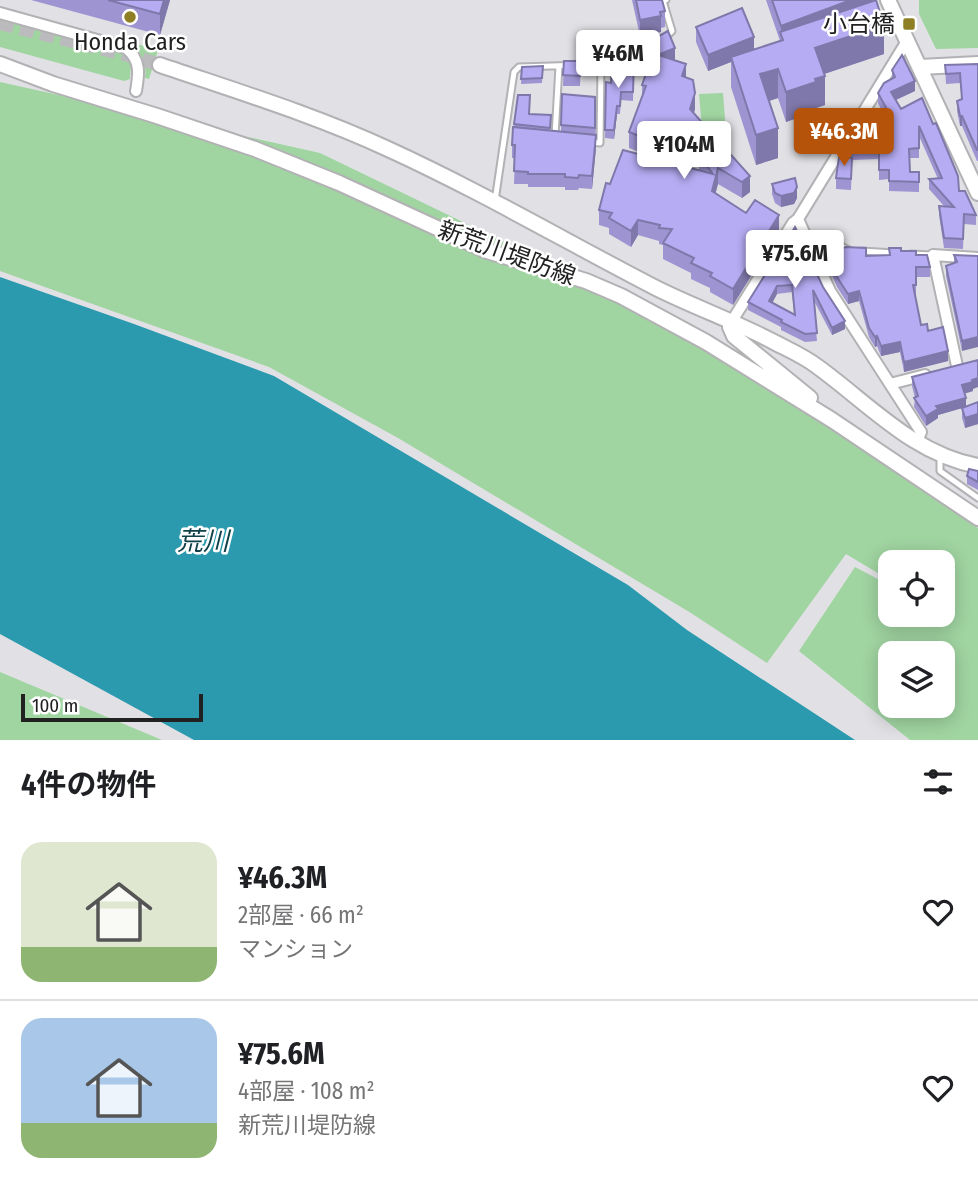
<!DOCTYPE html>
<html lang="ja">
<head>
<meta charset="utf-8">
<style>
	body { margin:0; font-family:"Fira Sans Condensed","Noto Sans JP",sans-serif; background:#f6f6f6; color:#202124; height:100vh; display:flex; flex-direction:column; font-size:26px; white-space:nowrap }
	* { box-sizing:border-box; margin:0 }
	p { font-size:23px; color:#757577 }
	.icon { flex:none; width:38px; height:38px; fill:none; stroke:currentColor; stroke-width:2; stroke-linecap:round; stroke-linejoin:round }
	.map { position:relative; height:740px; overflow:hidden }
	.drawer { display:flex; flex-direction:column; background:#fff; flex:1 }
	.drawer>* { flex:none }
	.buttons { position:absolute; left:878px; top:550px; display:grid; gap:14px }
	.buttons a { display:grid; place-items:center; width:77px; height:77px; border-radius:14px; background:#fff; box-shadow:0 4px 18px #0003; font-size:35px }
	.scale { position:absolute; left:21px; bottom:18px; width:182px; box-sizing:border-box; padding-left:7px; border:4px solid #212122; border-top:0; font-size:19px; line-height:24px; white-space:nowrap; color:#212122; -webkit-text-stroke:5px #fff; paint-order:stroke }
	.price { position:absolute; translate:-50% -60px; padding:0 16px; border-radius:7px; background:#fff; color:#222; font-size:23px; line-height:46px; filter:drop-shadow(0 2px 4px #0008) }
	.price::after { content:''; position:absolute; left:50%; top:42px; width:21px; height:16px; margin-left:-10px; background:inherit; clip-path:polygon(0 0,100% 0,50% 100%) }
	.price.current { background:#b45309; color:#fff }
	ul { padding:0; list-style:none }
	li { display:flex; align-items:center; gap:21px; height:175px; padding:0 21px }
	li+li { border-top:2px solid #e0e0e0 }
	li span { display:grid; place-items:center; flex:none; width:196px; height:140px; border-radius:21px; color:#555 }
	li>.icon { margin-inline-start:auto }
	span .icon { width:84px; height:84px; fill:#fffc; stroke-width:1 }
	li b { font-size:30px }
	h2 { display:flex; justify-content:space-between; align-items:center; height:84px; padding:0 21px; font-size:30px }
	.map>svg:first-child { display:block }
	.green { fill:#a0d4a1; fill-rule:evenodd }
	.water { fill:#2b9aae }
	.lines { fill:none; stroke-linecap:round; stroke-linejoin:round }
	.secondary-tunnel { stroke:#bbbbbe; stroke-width:14; stroke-dasharray:14 7; stroke-linecap:butt }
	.lane-casing { stroke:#b2b2b5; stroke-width:9 }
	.street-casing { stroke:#b2b2b5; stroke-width:14 }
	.secondary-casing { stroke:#b2b2b5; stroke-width:18 }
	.lane { stroke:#fff; stroke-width:5 }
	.street { stroke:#fff; stroke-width:10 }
	.secondary { stroke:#fff; stroke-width:14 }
	.wall { fill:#9d94d1; fill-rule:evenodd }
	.shaded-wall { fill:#7f78aa }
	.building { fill:#b6acf3; stroke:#7f78aa; stroke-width:2; fill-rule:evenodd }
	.poi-dot { fill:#8e7e24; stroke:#fff; stroke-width:2.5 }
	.labels { text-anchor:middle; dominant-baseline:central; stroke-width:5; stroke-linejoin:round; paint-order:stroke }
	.poi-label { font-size:24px; fill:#212122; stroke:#fff; text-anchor:end }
	.street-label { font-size:24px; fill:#212122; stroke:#fff }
	.water-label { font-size:26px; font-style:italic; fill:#104049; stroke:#fff }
</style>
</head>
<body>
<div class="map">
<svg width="978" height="740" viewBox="0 0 978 740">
	<rect width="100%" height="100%" fill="#e1e1e5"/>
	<path class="green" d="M919,0H978V48L936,49L919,14Z
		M0,19L120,52L131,64L130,79L124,81L0,47Z
		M126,41L158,50L149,79L145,78C147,60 140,51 126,41Z
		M0,82L320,153L575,276L777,391L978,528V740H910L799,651L855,567L891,586V614H942L952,619L943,613V562H891V581L846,554L767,663L691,613L398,438L269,367L0,271ZM891,653H943V705H891Z
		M723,93L728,158L702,129L699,94Z
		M0,672L162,740H0Z"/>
	<path class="water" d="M0,277L134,324L274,376L628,585L687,630L855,740H194L0,634Z"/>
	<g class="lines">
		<path class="secondary-tunnel" d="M0,23L128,55L160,65"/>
		<g class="lane-casing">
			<path id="lane" d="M666,37L672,31L663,1L666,0
				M630,64H633L652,47
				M555,136L559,66
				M592,142L600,143L601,64
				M495,201L514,72L519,67L616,64
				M808,241L839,245L849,250
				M862,251L894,253
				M911,254L932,255
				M940,456V471L978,498"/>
		</g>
		<g class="street-casing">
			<path id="street" d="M0,13L126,48C141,60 139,74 136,91
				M798,219L830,291L921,432L917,442
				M732,321L793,223L798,219L907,41
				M957,366L933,255L978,258
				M890,384L925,375"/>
		</g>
		<g class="secondary-casing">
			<path id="secondary" d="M888,0L978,193
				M0,64L53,84L157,116L255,149L339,183L487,251L586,281L621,296L706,342L832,420L978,518
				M160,65C236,91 315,115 388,149C480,191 567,242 656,288C694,307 734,321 772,341C787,349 804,356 818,367C869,404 913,454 978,466
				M920,67L978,64
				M732,321L730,327L734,336L810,398"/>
		</g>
		<use href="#lane" class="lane"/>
		<use href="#street" class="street"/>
		<use href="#secondary" class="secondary"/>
	</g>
	<path class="wall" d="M31,0H170L160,35Z
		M632,0H662L665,11V27L661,28V32L640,36Z
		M766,0H872L884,54L824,74L825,105L816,108V111L786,122L778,98L769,101L778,158L756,165L731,87V62L708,71L696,42V27L754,50L780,41Z
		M648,42L675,60L686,78L695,109L694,113L750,176V192L742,198L718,184L715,193L746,213L779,231L733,305L710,292V288L691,279V273L663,259V245L659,244V241L638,235L631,247L609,234V228L599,225V210L610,184L699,170V156L704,152L683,144L678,157L647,146L644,154L629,148V132L642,97V85L650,62L648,58Z
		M634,60L633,101L621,100L620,114H617L614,139L605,138L606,82L611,83Z
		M564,61H581L580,86H563Z
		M978,64V161H977L962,126H960L957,111V101L962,100L960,83L946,84L945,65Z
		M543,66L542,83L521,84L522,67Z
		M892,70L915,91L896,100L901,109L922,98L959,191L976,215V225L964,224L963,249L944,248L939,215V206H944L929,189V179H938L919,136V158H910V172H919V192L889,191V179L879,180V159L852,160L851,190L836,189V178L849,157V150L860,138L872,131L883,113L878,103V93L892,79Z
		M562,94L595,97L596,148L592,189L579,188L578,190H565V187H528V184H514L515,158H512V145L514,124L529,114L551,115L550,131L561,132Z
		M772,184L797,198L794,204L781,207L775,203L772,194Z
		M795,227L823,287L845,329L832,335L813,299L817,341L805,342L781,330V327L748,310V302ZM792,292L794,314L772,303L777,294Z
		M901,251L916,255L930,267V277H916V295H915L921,325L928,331L948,361L904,372L900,352L881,356L877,346L875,347L869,337L859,301L848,304L837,287L826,262V252L866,256L890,255Z
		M954,255L978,256L962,351L946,276V266L954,263Z
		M912,377L973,389V391L964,394L966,406L978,402V424L965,428L962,418V408L938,415V418L926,426L914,407L915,398L912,386Z
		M978,471V490L967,484V476Z"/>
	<path class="shaded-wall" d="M164,0H170L160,35V14Z
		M851,0H872V8L781,33V26Z
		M661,16V32L640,36V20Z
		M884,25V54L815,77V48Z
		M754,37V52L731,57V62L708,71V55Z
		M675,48V64L658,55Z
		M686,64V80L682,76Z
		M778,69V98L760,104V74Z
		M825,76V105L816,108V111L786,122V92Z
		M915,81V91L891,102V92Z
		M695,93V109L690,125V109Z
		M617,106V114L614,139V130Z
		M960,116H962V126H960Z
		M683,128V144L678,157V141Z
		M778,128V158L756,165V135Z
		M647,130V146L644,154V138Z
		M596,135V148L592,189V176Z
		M718,168V184L712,207V191Z
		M750,176V192L742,198V182Z
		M797,187V198L794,204L781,207V196Z
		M779,215V231L733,305V289Z
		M638,220V235L631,247V231Z
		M777,286V294L769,309V301Z
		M859,291V301L848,304V294Z
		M845,321V329L832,335V328Z
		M877,336V346L875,347V337Z
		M978,337V347L962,351V341Z
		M900,342V352L881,356V346Z
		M948,351V361L904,372V362Z
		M978,378V387L973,389V391L962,394V385L972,380Z
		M966,398V407L938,415V418L926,426V416L936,406Z
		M978,414V424L965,428V418Z"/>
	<path class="building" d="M108,0H164L160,14Z
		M636,0H662L665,11L660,12L661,16L640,20Z
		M772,0H851L781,26Z
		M876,0L884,25L815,48L825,76L815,79L816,82L786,92L778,69L760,74L778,128L756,135L731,57L783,40L780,32Z
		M742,8L754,37L708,55L696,27Z
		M668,31L675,48L658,55L686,64L682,76L693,80L695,93L690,109L750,176L742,182L718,168L712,191L746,213L755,200L779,215L733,289L710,276L712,273L691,263L694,258L663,243L672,229L659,228L660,225L638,220L631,231L609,218L612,213L599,210L606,183L610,184L623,150L713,174L699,156L717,141L683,128L678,141L647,130L644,138L629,132L646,86L642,85L653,54L648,42Z
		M902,55L915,81L891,92L901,109L922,98L933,124L936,123L958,176L959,191H965L976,215L964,214L963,239L944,238L939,206L954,207L929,179L942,178L919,126V148L909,149L910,172H919V182L889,181V170H879V149L849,150L851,138H860V132L873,131L872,113H889L878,93L884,83L895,77L892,70Z
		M634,60L633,92H621L620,106H617L614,130H605L606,82L611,83L612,63Z
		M564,61H581L580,76L563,75Z
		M978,64V150H977L962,116H960L957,101L962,99L960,73L946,74L945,65Z
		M543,66L542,78L521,79L522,67Z
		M562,94L595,97V128L561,125Z
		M518,95H530L529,114L551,115L550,128L514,124Z
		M513,127L596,135L592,176L579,175L578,178L565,177V174H528V172L514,171L515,145H512Z
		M839,157L852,158L851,179L836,178Z
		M795,178L797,187L794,193L781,196L775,193L772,184Z
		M795,227L823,287L845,321L832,328L813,290L817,333L805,334L781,322L782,320L748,302ZM792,285L795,315L769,301L777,286Z
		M846,247L866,248V256L890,255L889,248H901V251H916V255H927L930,267H916V285H913L921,325L927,324L928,331L943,327L948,351L904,362L900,342L881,346L877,336L875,337L869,328L859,291L848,294L837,277L826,252Z
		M954,255L978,256V337L962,341L946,266L957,262Z
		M978,360V378L972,380L973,382L962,385L966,398L936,406L938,409L926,416L914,398L918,396L912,377Z
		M978,402V414L965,418L962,408Z
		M969,469L978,471V482L967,476Z"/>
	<g class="poi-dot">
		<circle cx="130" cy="17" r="7"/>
		<rect x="902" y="17" width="14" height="14" rx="3.5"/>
	</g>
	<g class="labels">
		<g class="poi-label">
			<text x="895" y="24">小台橋</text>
			<text x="130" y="42" text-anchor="middle">Honda Cars</text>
		</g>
		<g class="street-label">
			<text transform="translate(507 253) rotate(20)">新荒川堤防線</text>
		</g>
		<g class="water-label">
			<text x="203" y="541">荒川</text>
		</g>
	</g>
</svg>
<div class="buttons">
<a><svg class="icon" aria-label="locate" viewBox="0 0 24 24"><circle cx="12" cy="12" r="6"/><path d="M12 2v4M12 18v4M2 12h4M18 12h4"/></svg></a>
<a><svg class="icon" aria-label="layers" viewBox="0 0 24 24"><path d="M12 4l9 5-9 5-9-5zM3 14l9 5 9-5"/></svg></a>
</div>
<div class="scale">100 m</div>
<b class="price" style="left:618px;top:90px">¥46M</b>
<b class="price current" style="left:844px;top:168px">¥46.3M</b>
<b class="price" style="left:684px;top:181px">¥104M</b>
<b class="price" style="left:795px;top:290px">¥75.6M</b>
</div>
<section class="drawer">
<h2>4件の物件<svg class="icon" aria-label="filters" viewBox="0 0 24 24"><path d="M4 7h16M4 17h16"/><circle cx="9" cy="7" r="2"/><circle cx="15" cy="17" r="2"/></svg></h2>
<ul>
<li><span style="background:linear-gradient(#dfe7d0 75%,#8fb573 0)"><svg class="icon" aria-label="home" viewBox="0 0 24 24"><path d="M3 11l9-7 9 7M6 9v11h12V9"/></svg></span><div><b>¥46.3M</b><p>2部屋 · 66 m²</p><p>マンション</p></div><svg class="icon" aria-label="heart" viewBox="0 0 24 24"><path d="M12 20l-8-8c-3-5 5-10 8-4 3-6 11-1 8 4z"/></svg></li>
<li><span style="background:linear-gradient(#a9c7e8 75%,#8fb573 0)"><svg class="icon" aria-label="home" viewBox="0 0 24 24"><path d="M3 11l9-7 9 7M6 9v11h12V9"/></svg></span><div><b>¥75.6M</b><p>4部屋 · 108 m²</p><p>新荒川堤防線</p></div><svg class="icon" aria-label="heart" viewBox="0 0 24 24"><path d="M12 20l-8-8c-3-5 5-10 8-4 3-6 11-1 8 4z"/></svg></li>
</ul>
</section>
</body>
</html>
